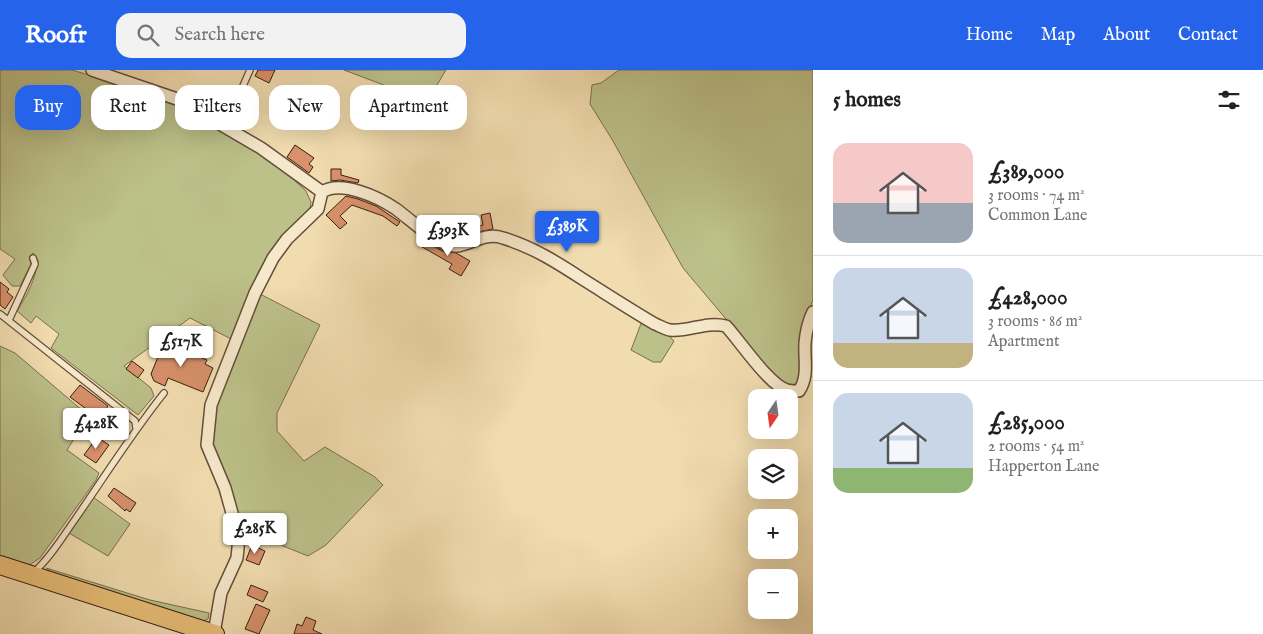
<!DOCTYPE html>
<html lang="en">
<head>
<meta charset="utf-8">
<style>
	body { margin:0; font-family:"IM FELL English",serif; background:#f2f2f2; color:#202124; height:100vh; display:flex; flex-direction:column; font-size:19px; white-space:nowrap }
	* { box-sizing:border-box; margin:0 }
	p { font-size:16px; color:#757577 }
	.icon { flex:none; width:28px; height:28px; fill:none; stroke:currentColor; stroke-width:2; stroke-linecap:round; stroke-linejoin:round }
	.map { position:relative; flex:1; overflow:hidden }
	.side { display:flex; flex-direction:column; background:#fff; width:450px }
	.side>* { flex:none }
	.guide { position:absolute; left:15px; top:15px; width:475px; height:45px; display:flex; gap:10px }
	.needle { width:32px; rotate:193deg }
	.tools { position:absolute; left:748px; top:319px; display:grid; gap:10px }
	.tools a { display:grid; place-items:center; width:50px; height:50px; border-radius:10px; background:#fff; box-shadow:0 5px 20px #0002; font-size:25px }
	.price { position:absolute; translate:-50% -42px; padding:0 11px; border-radius:5px; background:#fff; color:#222; font-size:16px; line-height:32px; filter:drop-shadow(0 1px 2px #0008) }
	.price::after { content:''; position:absolute; left:50%; top:30px; width:15px; height:11px; margin-left:-8px; background:inherit; clip-path:polygon(0 0,100% 0,50% 100%) }
	.price.active { background:#2563eb; color:#fff }
	ul { padding:0; list-style:none }
	li { display:flex; align-items:center; gap:15px; height:125px; padding:0 20px }
	li+li { border-top:1px solid #e0e0e0 }
	li span { display:grid; place-items:center; flex:none; width:140px; height:100px; border-radius:15px; color:#555 }
	li>.icon { margin-inline-start:auto }
	span .icon { width:60px; height:60px; fill:#fffc; stroke-width:1 }
	li b { font-size:21px }
	h2 { display:flex; justify-content:space-between; align-items:center; height:60px; padding:0 20px; font-size:21px }
	.chip { padding:0 18px; border-radius:15px; background:#fff; box-shadow:0 5px 20px #0002; font-size:18px; line-height:45px }
	.chip.active { background:#2563eb; color:#fff }
	header { display:flex; align-items:center; gap:30px; box-sizing:border-box; height:70px; padding:0 25px; background:#2563eb; color:#fff }
	header strong { font-size:24px }
	nav { display:flex; gap:28px; margin-inline-start:auto; font-size:18px }
	.search { width:350px; height:45px; background:#f2f2f2; display:flex; align-items:center; gap:12px; box-sizing:border-box; padding:0 18px; border-radius:15px; color:#757577; font-size:19px }
	main { display:flex; flex:1; min-height:0 }
	.map>svg:first-child { display:block }
	.green { fill:#bcc089; stroke:#796f4e }
	.building { fill:#d8916b; stroke:#361e12 }
	.lines { fill:none; stroke-linecap:round; stroke-linejoin:round }
	.service-casing { stroke:#654e39; stroke-width:8 }
	.minor-casing { stroke:#654e39; stroke-width:14 }
	.primary-casing { stroke:#361e12; stroke-width:20 }
	.service { stroke:#f6e8cb; stroke-width:5.5 }
	.minor { stroke:#f6e8cb; stroke-width:11 }
	.primary { stroke:#e8be78; stroke-width:18 }
</style>
</head>
<body>
<header>
<strong>Roofr</strong>
<div class="search"><svg class="icon" aria-label="search" viewBox="0 0 24 24"><circle cx="10" cy="10" r="6"/><path d="M15 15l6 6"/></svg>Search here</div>
<nav><a>Home</a><a>Map</a><a>About</a><a>Contact</a></nav>
</header>
<main>
<div class="map">
<svg width="813" height="564" viewBox="0 0 813 564">
	<rect width="100%" height="100%" fill="#f1dcaf"/>
	<filter id="stains"><feTurbulence type="fractalNoise" baseFrequency=".004" numOctaves="4"/><feColorMatrix values="0 0 0 0 .2 0 0 0 0 .09 0 0 0 0 .02 0 0 0 .5 -.17"/></filter>
	<radialGradient id="worn" r=".72"><stop offset=".6" stop-color="#630" stop-opacity="0"/><stop offset="1" stop-color="#630" stop-opacity=".3"/></radialGradient>
	<path class="green" d="M0,0H72L175,31L281,98L306,121L311,132L310,140C297,154 280,167 269,183C253,209 242,240 231,269L190,248L124,296L151,318L154,326L138,345L51,278L59,264L36,246L31,253L17,241C28,224 35,210 38,190L33,183L29,187L31,194L20,216H12L3,205L15,189L0,179Z
		M344,0H446L425,35L381,14Z
		M619,0H813V230L805,250L802,306L798,314C789,318 782,311 774,306L683,198L613,71L590,34L592,15L601,13Z
		M260,224L320,255L277,343V361L304,391L325,377L375,407L383,415L326,475L308,486L283,476L249,450L240,459L211,374L214,337Z
		M642,251L667,264L674,271L661,292H653L631,280Z
		M0,276L15,283L83,341L84,353L67,380L99,403L96,410L40,488L28,496L0,486Z
		M93,427L130,454L108,486L69,463Z
		M46,498L150,530L209,543L208,549L203,551L54,504Z"/>
	<path class="building" d="M258,0H275L269,13L255,6Z
		M295,75L314,88L309,94L313,97L309,103L287,87Z
		M331,99H341V105L359,110L358,113L340,110L331,111Z
		M346,126L358,129L376,136L400,152L397,156L383,146L352,135L340,146L347,153L340,159L326,145Z
		M490,143L493,159L478,162L458,168L448,167L427,154L430,150L449,165L483,155L481,145Z
		M420,168L442,181L456,183L470,191L461,206L449,199L452,194L417,174Z
		M0,212L9,219L7,222L13,227L5,239L0,235Z
		M168,274L207,290L205,294L213,298L203,322L168,308L165,316L154,311L151,304L160,282Z
		M132,291L144,300L138,308L126,299Z
		M80,315L108,336L106,339L115,346L108,355L70,327Z
		M97,367L109,375L96,393L84,385Z
		M114,418L136,433L130,442L126,439L125,441L108,426Z
		M252,475L265,481L259,495L246,490Z
		M251,515L268,522L263,532L247,525Z
		M256,534L270,540L259,564L245,559Z
		M306,547L316,551L313,560L322,564H294L297,554L302,556Z"/>
	<g class="lines">
		<g class="service-casing">
			<path id="service" d="M225,57L250,0
				M0,244L135,351L136,358
				M9,250L35,194L33,188
				M34,502C51,487 63,466 76,448C105,406 132,363 164,323"/>
		</g>
		<g class="minor-casing">
			<path id="minor" d="M92,0L177,29L261,78L322,122
				M322,122C342,110 378,127 396,139C412,151 427,166 445,174C464,183 480,160 503,168C533,177 558,193 584,210C608,225 631,240 655,254C660,256 665,259 670,260C690,262 705,251 726,256C740,271 769,315 787,320C791,321 796,321 799,321C809,306 804,290 805,273C806,262 808,252 813,242
				M214,563L221,523L237,488L239,468L225,418L207,375L211,335L255,223L273,188L287,169L318,139L322,122"/>
		</g>
		<g class="primary-casing">
			<path id="primary" d="M0,495L215,564"/>
		</g>
		<use href="#service" class="service"/>
		<use href="#minor" class="minor"/>
		<use href="#primary" class="primary"/>
	</g>
	<rect width="100%" height="100%" filter="url(#stains)"/>
	<rect width="100%" height="100%" fill="url(#worn)"/>
</svg>
<div class="tools">
<a><svg class="needle" viewBox="-14 -14 28 28"><path d="M0-13l5 13h-10z" fill="#e53935"/><path d="M0 13l5-13h-10z" fill="#757577"/></svg></a>
<a><svg class="icon" aria-label="layers" viewBox="0 0 24 24"><path d="M12 4l9 5-9 5-9-5zM3 14l9 5 9-5"/></svg></a>
<a>+</a>
<a>−</a>
</div>
<b class="price active" style="left:567px;top:183px">£389K</b>
<b class="price" style="left:448px;top:187px">£393K</b>
<b class="price" style="left:181px;top:298px">£517K</b>
<b class="price" style="left:96px;top:380px">£428K</b>
<b class="price" style="left:255px;top:485px">£285K</b>
<div class="guide">
<a class="chip active">Buy</a>
<a class="chip">Rent</a>
<a class="chip">Filters</a>
<a class="chip">New</a>
<a class="chip">Apartment</a>
</div>
</div>
<section class="side">
<h2>5 homes<svg class="icon" aria-label="filters" viewBox="0 0 24 24"><path d="M4 7h16M4 17h16"/><circle cx="9" cy="7" r="2"/><circle cx="15" cy="17" r="2"/></svg></h2>
<ul>
<li><span style="background:linear-gradient(#f6c9c9 60%,#9aa5b1 0)"><svg class="icon" aria-label="home" viewBox="0 0 24 24"><path d="M3 11l9-7 9 7M6 9v11h12V9"/></svg></span><div><b>£389,000</b><p>3 rooms · 74 m²</p><p>Common Lane</p></div></li>
<li><span style="background:linear-gradient(#c9d6e8 75%,#c2b280 0)"><svg class="icon" aria-label="home" viewBox="0 0 24 24"><path d="M3 11l9-7 9 7M6 9v11h12V9"/></svg></span><div><b>£428,000</b><p>3 rooms · 86 m²</p><p>Apartment</p></div></li>
<li><span style="background:linear-gradient(#c9d6e8 75%,#8fb573 0)"><svg class="icon" aria-label="home" viewBox="0 0 24 24"><path d="M3 11l9-7 9 7M6 9v11h12V9"/></svg></span><div><b>£285,000</b><p>2 rooms · 54 m²</p><p>Happerton Lane</p></div></li>
</ul>
</section>
</main>
</body>
</html>
